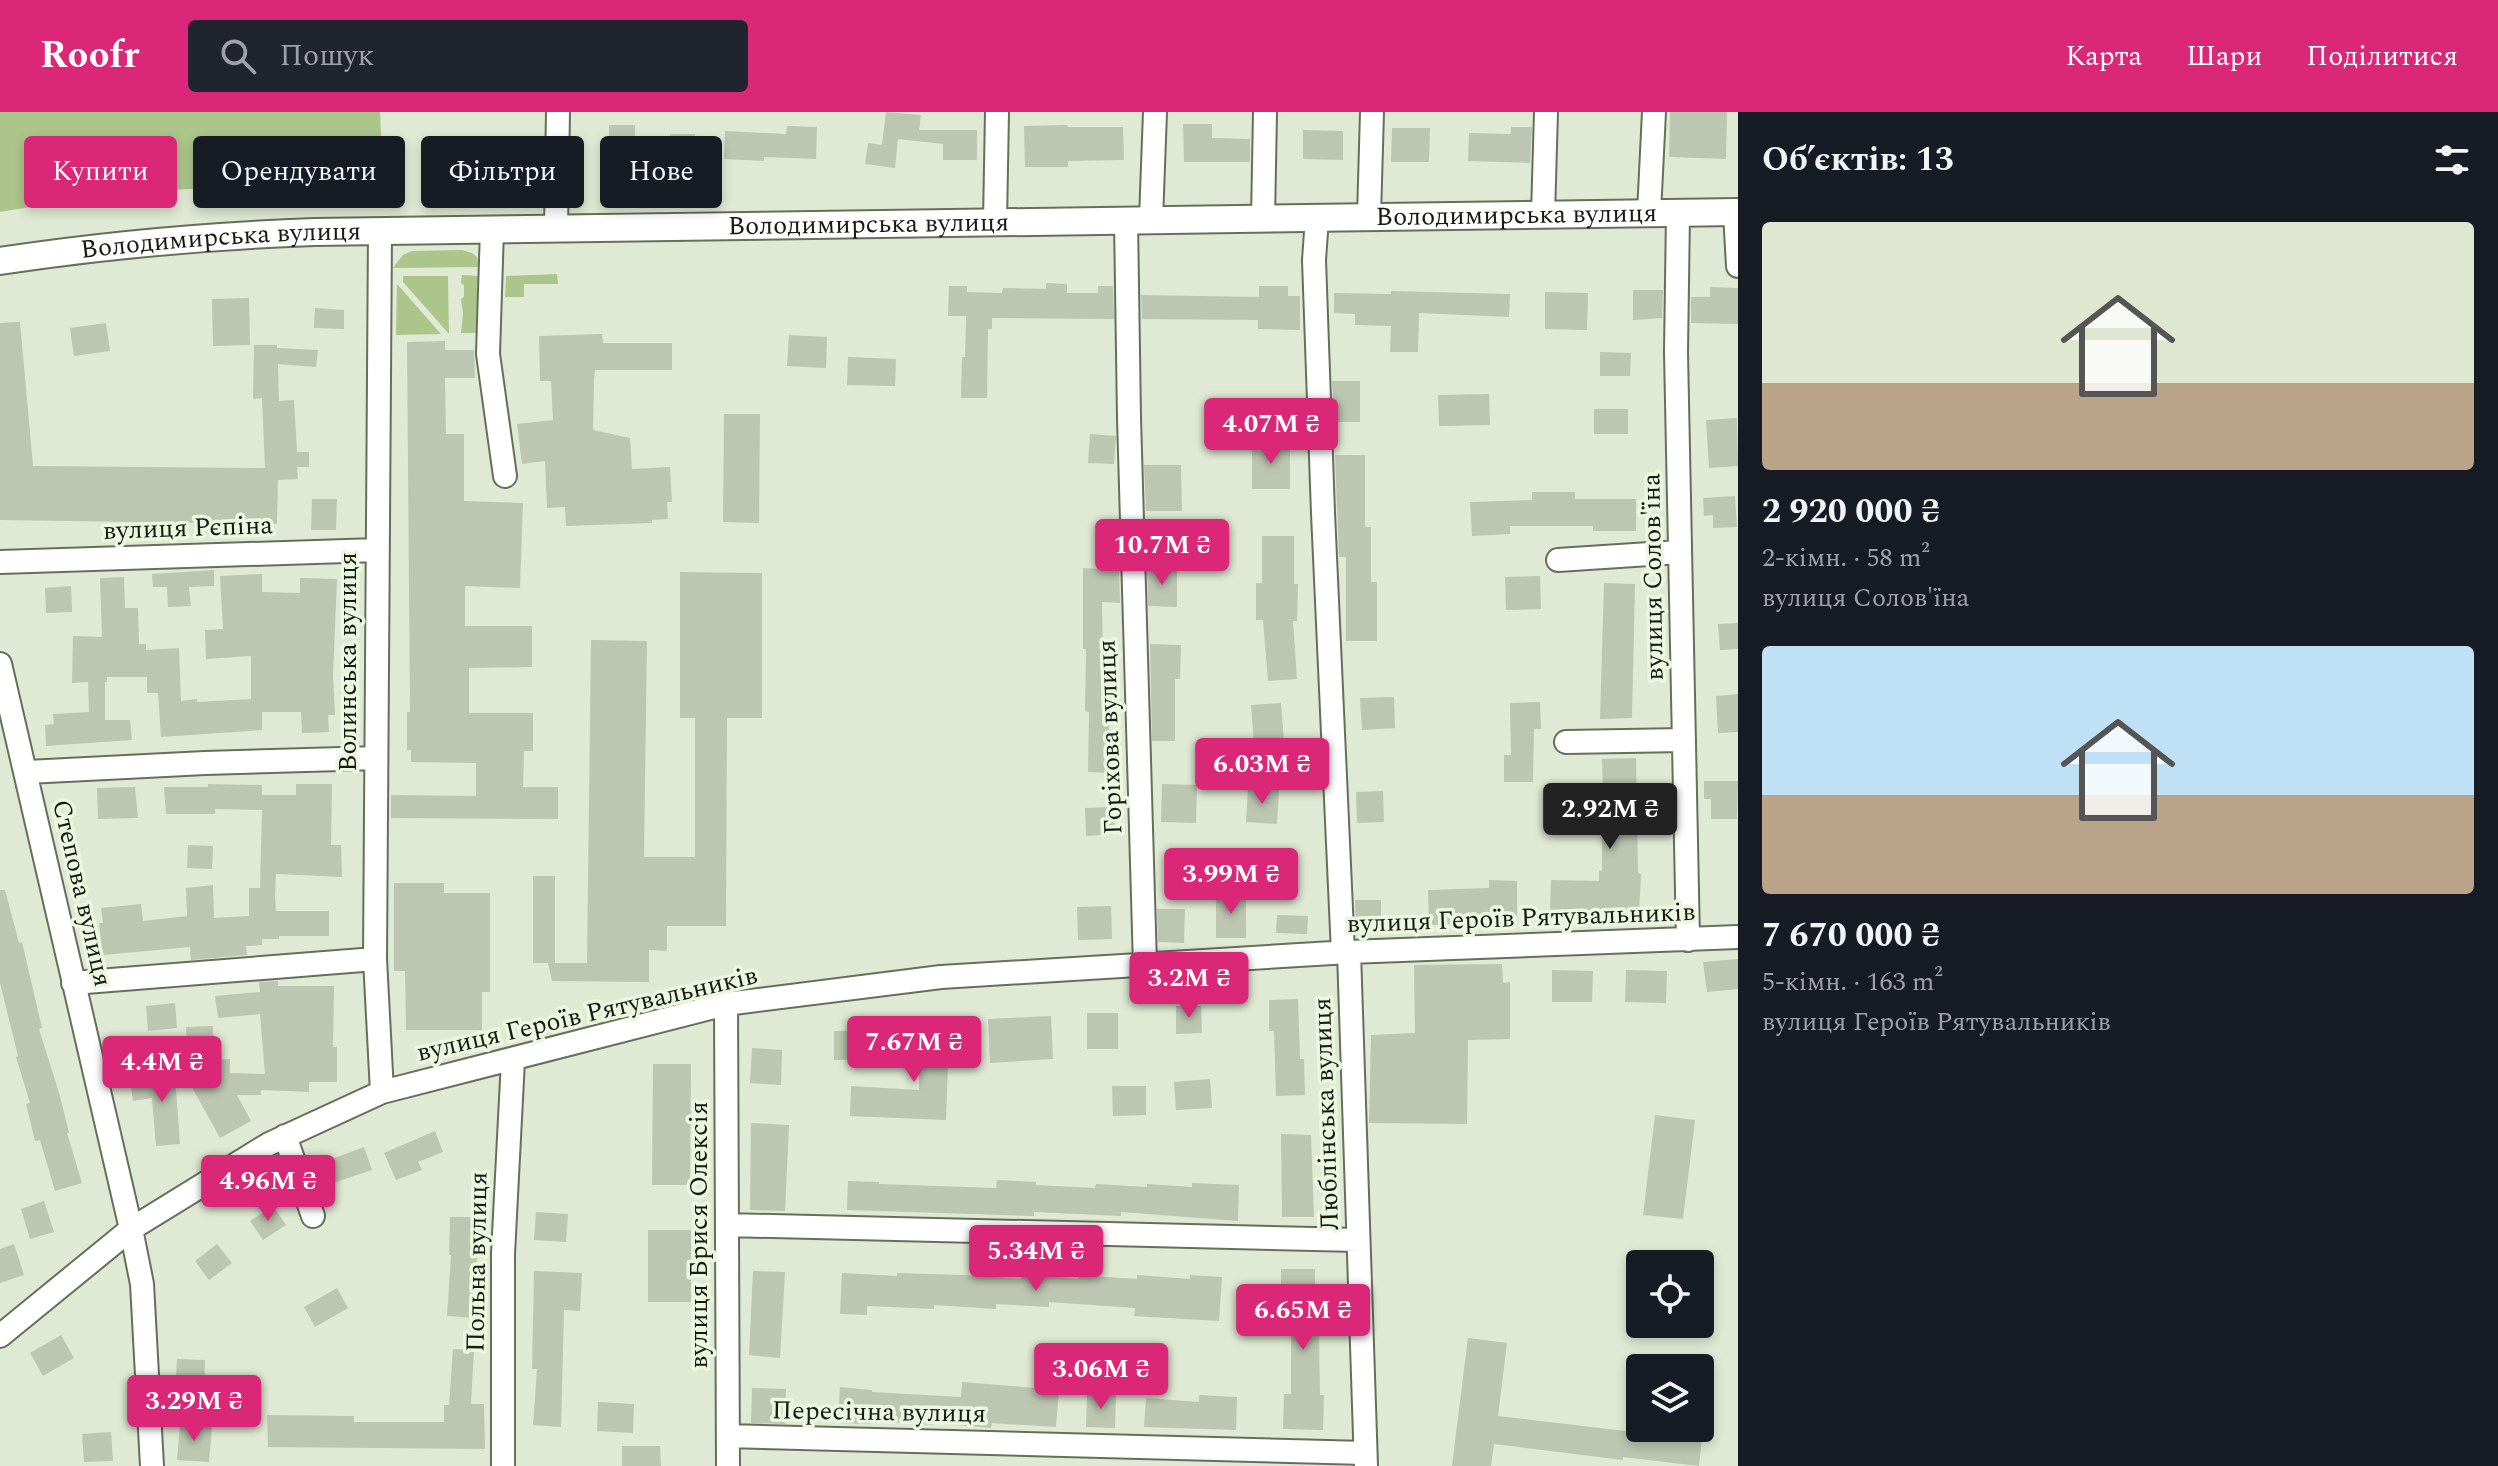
<!DOCTYPE html>
<html lang="uk">
<head>
<meta charset="utf-8">
<style>
	body { margin:0; font-family:Spectral,serif; background:#20242c; color:#f1f3f6; height:100vh; display:flex; flex-direction:column; font-size:30px; white-space:nowrap }
	* { box-sizing:border-box; margin:0 }
	p { font-size:26px; color:#9ea1a6 }
	.icon { flex:none; width:44px; height:44px; fill:none; stroke:currentColor; stroke-width:2; stroke-linecap:round; stroke-linejoin:round }
	.map { position:relative; flex:1; overflow:hidden }
	.side { display:flex; flex-direction:column; background:#171b24; width:760px }
	.side>* { flex:none }
	.guide { position:absolute; left:24px; top:24px; width:760px; height:72px; display:flex; gap:16px }
	.tools { position:absolute; left:1626px; top:1138px; display:grid; gap:16px }
	.tools a { display:grid; place-items:center; width:88px; height:88px; border-radius:8px; background:#171b24; box-shadow:0 4px 12px #0003; font-size:40px }
	.price { position:absolute; translate:-50% -68px; padding:0 18px; border-radius:8px; background:#db2777; color:#fff; font-size:26px; line-height:52px; filter:drop-shadow(0 2px 4px #0008) }
	.price::after { content:''; position:absolute; left:50%; top:48px; width:24px; height:18px; margin-left:-12px; background:inherit; clip-path:polygon(0 0,100% 0,50% 100%) }
	.price.current { background:#222; color:#fff }
	ul { padding:0; list-style:none }
	li { display:grid; align-content:center; gap:16px; height:424px; padding:0 24px }
	li span { display:grid; place-items:center; height:248px; border-radius:8px; color:#555 }
	li>.icon { margin-inline-start:auto }
	span .icon { width:144px; height:144px; fill:#fffc; stroke-width:1 }
	li b { font-size:34px }
	h2 { display:flex; justify-content:space-between; align-items:center; height:96px; padding:0 24px; font-size:34px }
	.pill { padding:0 28px; border-radius:8px; background:#171b24; box-shadow:0 4px 12px #0003; font-size:28px; line-height:72px }
	.pill.current { background:#db2777; color:#fff }
	header { display:flex; align-items:center; gap:48px; box-sizing:border-box; height:112px; padding:0 40px; background:#db2777; color:#fff }
	header strong { font-size:38px }
	nav { display:flex; gap:44px; margin-inline-start:auto; font-size:28px }
	.search { width:560px; height:72px; background:#20242c; display:flex; align-items:center; gap:20px; box-sizing:border-box; padding:0 28px; border-radius:8px; color:#9ea1a6; font-size:30px }
	main { display:flex; flex:1; min-height:0 }
	.map>svg:first-child { display:block }
	.green { fill:#abc58a }
	.building { fill:#bcc6b0 }
	.lines { fill:none; stroke-linecap:round; stroke-linejoin:round }
	.minor-casing { stroke:#666f5b; stroke-width:26 }
	.major-casing { stroke:#666f5b; stroke-width:30 }
	.minor { stroke:#fff; stroke-width:22 }
	.major { stroke:#fff; stroke-width:26 }
	.labels { text-anchor:middle; dominant-baseline:central; stroke-width:7; stroke-linejoin:round; paint-order:stroke }
	.street-label { font-size:26px; fill:#171b13; stroke:#ecf7e0 }
</style>
</head>
<body>
<header>
<strong>Roofr</strong>
<div class="search"><svg class="icon" aria-label="search" viewBox="0 0 24 24"><circle cx="10" cy="10" r="6"/><path d="M15 15l6 6"/></svg>Пошук</div>
<nav><a>Карта</a><a>Шари</a><a>Поділитися</a></nav>
</header>
<main>
<div class="map">
<svg width="1738" height="1354" viewBox="0 0 1738 1354">
	<rect width="100%" height="100%" fill="#dfe9d3"/>
	<path class="green" d="M0,0H380L383,69L166,78L72,88L0,100Z
		M421,57L481,58V70L421,69Z
		M412,139L462,138L472,141L477,145L479,155L393,156L403,143Z
		M557,162L558,172H524V185H505L506,164Z
		M462,163L479,164V221H461L463,202L461,187L464,185V173L461,171Z
		M403,164H448L449,222L403,170Z
		M397,172L441,222L396,223Z"/>
	<path class="building" d="M886,0L921,3L919,18H977V48H943V32L898,27L895,56L865,52L868,31L882,33Z
		M1670,0H1727L1726,47L1669,45Z
		M1183,12H1212V26L1250,27V50H1184Z
		M609,13H635V43H609Z
		M1067,13L1068,15H1123L1124,48L1068,49V55H1025L1024,14Z
		M787,14L817,15L816,47L764,45V49L724,47L725,19L786,22Z
		M1511,15H1532L1530,51L1468,49L1469,21L1511,22Z
		M1392,16H1430L1429,50H1391Z
		M1303,18L1343,19V48L1303,47Z
		M670,22H695V39H669Z
		M1046,171L1067,172V181H1098V174H1113L1114,207L992,206V217H988L987,286H961L962,245H965L966,204H948L949,174H967V180L1002,181L1003,176L1046,177Z
		M1259,174H1288V184H1300V218L1258,217V208L1142,207L1141,183L1259,185Z
		M1710,175L1738,176V212L1691,211V185H1710Z
		M1633,178H1663L1662,206L1633,208Z
		M1391,179L1510,182L1509,205L1419,201L1418,240H1390L1391,214L1355,213V202L1334,201V181L1391,182Z
		M1545,180L1588,181L1587,218L1545,217Z
		M249,186L250,233L213,234L212,187Z
		M315,196L344,198V217L314,216Z
		M20,210L33,354L265,356L262,286L253,287L254,233H277V236L318,238L316,255L278,252L279,289L294,288L297,340H309V355H297L298,367L278,368L277,412L0,408V211Z
		M106,211L110,239L74,244L70,216Z
		M602,222L603,231H672V258H595L594,267L593,318L630,326L632,357L670,355L672,390H667L668,407L652,408V411L566,414L565,395L547,396L545,349L522,352L517,312L553,308L551,269H540L539,224Z
		M789,223L827,225L826,256L787,254Z
		M445,229V238H474L475,266H445L446,322H464V389L523,391L520,476L465,474V514H532V555L469,556V601H533V639H524L523,675H558V707L391,706V683L476,684V651L411,650V638H407V600H410L407,230Z
		M1600,240L1631,241L1630,264H1600Z
		M848,245L896,247L895,274L847,273Z
		M1332,269H1360V310H1334Z
		M1489,282L1490,313L1439,314L1438,283Z
		M1594,297H1628V322H1594Z
		M724,302H760L759,411L723,410Z
		M1737,306L1738,354L1709,356L1706,308Z
		M1090,322L1116,324L1114,352L1088,351Z
		M1252,331H1290V377H1252Z
		M1335,343H1365V415H1371V470H1377V529H1346V445H1339Z
		M1144,353H1181L1182,399H1146Z
		M1532,380H1575V387H1636V419H1593V414H1510V422L1472,424L1470,390L1532,388Z
		M1735,384L1737,415L1713,416V403L1704,404L1703,386Z
		M312,387H337L336,418H311Z
		M1191,418H1219V444H1191Z
		M1262,424H1294V472H1298L1297,509H1293L1297,567L1268,569L1263,508H1256V471H1262Z
		M1147,455H1177V495L1148,494Z
		M1083,456L1119,458L1120,491L1102,490L1103,554L1110,555L1109,628H1115L1114,661L1088,660L1089,600L1085,599L1086,537H1083Z
		M214,458V474L189,475L191,494L168,495L167,475H153L152,462Z
		M680,460L762,461V606H727L726,814H667V839L649,838V870L552,869L548,851H587L591,528L647,529L644,745H695V606H680Z
		M262,462V480L300,481V466L337,467L333,564L335,603H328L329,620L302,621L301,600H262V618L161,625L158,581H147V565H107V570H105V608H130L132,628L46,634L45,613L54,612L53,602L89,600L88,570L72,571L73,524L102,525L100,466L124,465L125,496H138L139,532H146V538L179,536L181,589L197,587V590L251,587V544L206,547L205,518L223,517L220,464Z
		M1540,464L1541,497L1506,498L1505,465Z
		M1604,471L1635,472L1632,606L1600,607Z
		M71,474L72,500L46,501L45,476Z
		M1738,511V537L1720,538L1718,512Z
		M1150,532L1181,533L1180,567H1175V629H1152Z
		M1738,582V620L1718,621L1716,584Z
		M1394,585L1395,616L1362,618L1360,586Z
		M1540,590L1541,617H1534L1533,670H1504V643H1511L1510,591Z
		M1281,591L1284,630L1254,632L1251,593Z
		M1636,646L1638,761L1641,762L1639,801L1580,798V803L1550,801L1551,768L1599,769V759H1602V709H1604L1602,647Z
		M1704,669H1738L1737,707H1711V687H1704Z
		M208,672L262,673V683H296V672H332L331,733H341L342,765L276,762L275,783L276,799H329V824H279V827H262V833L246,834L247,843L191,848L190,835L103,843L99,811H103L101,796L141,792L143,809L187,804L186,776L213,773L214,806L249,804V776H260L262,698L215,697V702H166L164,675H208Z
		M1162,672L1197,673L1196,711L1161,710Z
		M135,675L138,706L98,707L97,676Z
		M1248,676L1279,678L1277,712L1246,710Z
		M1383,679L1384,710L1357,711L1356,680Z
		M1114,695L1115,722L1086,724L1085,696Z
		M188,733L213,734L212,757L187,756Z
		M533,764H555V851H533Z
		M1489,768L1517,769V804L1467,803V812L1429,813L1428,778L1489,776Z
		M394,771H444V781H490V880H482V918H406L405,859H394Z
		M0,778H5L19,831L22,830L42,916L39,917L60,984L69,1021H67L82,1071L55,1079L40,1028L35,1029L26,992L30,991L16,945L18,944L0,871Z
		M1216,783H1246V826H1216Z
		M1355,788H1381V819H1356Z
		M1111,794L1112,827L1078,828L1077,795Z
		M1157,797H1185L1184,831L1158,830Z
		M1277,803L1308,804L1307,822L1276,821Z
		M1738,847V877L1707,880L1703,850Z
		M1502,852L1503,871L1510,870V927L1468,928L1467,1012L1369,1011L1371,923L1415,921L1414,853Z
		M1552,858L1593,859L1592,890H1552Z
		M1626,858L1667,859L1666,891L1625,890Z
		M278,869V874H334L333,935H337V970H309V980L261,978V983H237L251,1009L220,1026L178,950L188,949L186,915L213,914L214,948L230,947V961L265,962L260,902L218,906L215,884L260,880L259,870Z
		M1298,887L1300,947H1304L1305,983L1276,984L1274,919H1269V888Z
		M175,891L177,916L148,919L146,894Z
		M1176,894H1201L1202,921L1176,922Z
		M1087,901H1118V937H1087Z
		M1051,904L1053,947L990,951L988,907Z
		M920,914H954L953,952H948L946,1008L850,1004L851,974L919,978Z
		M834,919H877V947L834,948Z
		M752,936L782,938L781,973L750,971Z
		M174,950L180,1032L156,1034L152,986L133,989L131,974L156,970L154,953Z
		M653,952H691L690,1073H652Z
		M1210,967L1212,996L1176,998L1174,970Z
		M1112,974H1146V1003L1113,1004Z
		M1655,1003L1695,1008L1683,1107L1643,1103Z
		M751,1011L789,1013L785,1099L750,1098Z
		M435,1019L443,1040L418,1050L422,1058L396,1068L384,1041Z
		M1281,1022L1311,1023L1314,1105H1282Z
		M364,1035L372,1058L318,1076L311,1055Z
		M997,1068L1036,1070V1073L1095,1076L1096,1072L1147,1075V1072L1192,1075V1071L1239,1073L1238,1109L1121,1100V1104L1034,1100V1104L847,1098L848,1069L879,1070V1072L996,1076Z
		M44,1089L54,1120L30,1127L21,1097Z
		M273,1094L286,1113L263,1128L250,1109Z
		M536,1100L568,1102L566,1130L534,1128Z
		M450,1105H478L476,1172H479L477,1206L447,1204L451,1143H449Z
		M648,1118H691V1190H648Z
		M14,1132L24,1163L0,1171V1137Z
		M217,1132L232,1151L209,1168L195,1149Z
		M1281,1157H1315V1220H1319L1320,1283H1324L1323,1318L1283,1317L1284,1282H1291V1195H1281Z
		M534,1159L582,1161L580,1199L564,1198L561,1315L533,1313L537,1257H532Z
		M753,1159L785,1160L780,1246L749,1243Z
		M842,1161L897,1164V1161L963,1163L1021,1167V1162L1078,1167V1163L1137,1167V1163L1190,1167V1163L1222,1165L1219,1209L1134,1204L1135,1196L1049,1190V1195L996,1192V1197L934,1193V1197L867,1194V1203L840,1202Z
		M337,1176L348,1196L315,1215L304,1195Z
		M61,1223L74,1246L43,1264L30,1241Z
		M1468,1226L1507,1231L1498,1304L1642,1321L1643,1319L1661,1322L1662,1316H1703L1699,1354L1623,1345V1348L1494,1332L1491,1354H1452Z
		M453,1237L474,1238L471,1292H484L485,1337L268,1335L267,1303L354,1304V1310H444V1293H449Z
		M177,1247L205,1248L204,1281L175,1280Z
		M962,1270L1059,1278L1056,1315L992,1311L991,1316L932,1311V1313L870,1309V1312L838,1311L840,1275L872,1278V1280L961,1285Z
		M752,1276L786,1277L785,1312L751,1311Z
		M218,1277H249V1310H218Z
		M1087,1282L1116,1283L1115,1316L1086,1315Z
		M1199,1283L1237,1285L1236,1318L1144,1315L1146,1286L1199,1290Z
		M598,1290L634,1292L633,1321L597,1319Z
		M180,1312L212,1314L209,1350L177,1348Z
		M111,1320L113,1349L84,1350L82,1322Z
		M622,1334H660L661,1354H622Z"/>
	<g class="lines">
		<g class="minor-casing">
			<path id="minor" d="M1735,100L1738,154
				M1649,101L1654,0
				M1678,101L1676,240L1688,828
				M1543,103L1546,0
				M1369,105L1372,0
				M1317,106L1314,148L1323,401L1343,841
				M1263,107L1265,0
				M1126,108L1129,306L1145,853
				M1151,108L1155,0
				M995,110L997,0
				M556,116L558,0
				M492,117L488,242L505,364
				M380,119L375,847L382,980
				M1558,448L1680,440
				M0,450L377,438
				M0,552L131,1117L142,1172L152,1354
				M1566,630L1684,628
				M27,660L205,651L376,646
				M1349,840L1366,1354
				M73,871L375,847
				M726,892L728,1354
				M285,1024L313,1104
				M727,1113L1358,1128
				M0,1224L131,1117L269,1032L382,980L726,892L941,865L1349,840L1738,825
				M728,1324L1365,1341
				M503,1354V1142L513,948"/>
		</g>
		<g class="major-casing">
			<g id="major">
				<path id="s1" d="M0,149C105,133 208,124 314,120L1738,100"/>
			</g>
		</g>
		<use href="#minor" class="minor"/>
		<use href="#major" class="major"/>
	</g>
	<g class="labels">
		<g class="street-label">
			<text stroke="none"><textPath href="#s1" startOffset="1518">Володимирська вулиця</textPath></text>
			<text stroke="none"><textPath href="#s1" startOffset="870">Володимирська вулиця</textPath></text>
			<text stroke="none"><textPath href="#s1" startOffset="222">Володимирська вулиця</textPath></text>
			<text transform="translate(188 416) rotate(-2)">вулиця Рєпіна</text>
			<text transform="translate(1653 465) rotate(-91)">вулиця Солов'їна</text>
			<text transform="translate(348 550) rotate(-90)">Волинська вулиця</text>
			<text transform="translate(1110 625) rotate(-92)">Горіхова вулиця</text>
			<text transform="translate(82 781) rotate(77)">Степова вулиця</text>
			<text transform="translate(1521 806) rotate(-2)">вулиця Героїв Рятувальників</text>
			<text transform="translate(587 902) rotate(-13)">вулиця Героїв Рятувальників</text>
			<text transform="translate(1326 1002) rotate(-92)">Люблінська вулиця</text>
			<text transform="translate(699 1123) rotate(-90)">вулиця Брися Олексія</text>
			<text transform="translate(477 1150) rotate(-89)">Польна вулиця</text>
			<text transform="translate(879 1300) rotate(1)">Пересічна вулиця</text>
		</g>
	</g>
</svg>
<div class="tools">
<a><svg class="icon" aria-label="locate" viewBox="0 0 24 24"><circle cx="12" cy="12" r="6"/><path d="M12 2v4M12 18v4M2 12h4M18 12h4"/></svg></a>
<a><svg class="icon" aria-label="layers" viewBox="0 0 24 24"><path d="M12 4l9 5-9 5-9-5zM3 14l9 5 9-5"/></svg></a>
</div>
<b class="price" style="left:1271px;top:354px">4.07M ₴</b>
<b class="price" style="left:1162px;top:475px">10.7M ₴</b>
<b class="price" style="left:1262px;top:694px">6.03M ₴</b>
<b class="price current" style="left:1610px;top:739px">2.92M ₴</b>
<b class="price" style="left:1231px;top:804px">3.99M ₴</b>
<b class="price" style="left:1189px;top:908px">3.2M ₴</b>
<b class="price" style="left:914px;top:972px">7.67M ₴</b>
<b class="price" style="left:162px;top:992px">4.4M ₴</b>
<b class="price" style="left:268px;top:1111px">4.96M ₴</b>
<b class="price" style="left:1036px;top:1181px">5.34M ₴</b>
<b class="price" style="left:1303px;top:1240px">6.65M ₴</b>
<b class="price" style="left:1101px;top:1299px">3.06M ₴</b>
<b class="price" style="left:194px;top:1331px">3.29M ₴</b>
<div class="guide">
<a class="pill current">Купити</a>
<a class="pill">Орендувати</a>
<a class="pill">Фільтри</a>
<a class="pill">Нове</a>
</div>
</div>
<section class="side">
<h2>Об’єктів: 13<svg class="icon" aria-label="filters" viewBox="0 0 24 24"><path d="M4 7h16M4 17h16"/><circle cx="9" cy="7" r="2"/><circle cx="15" cy="17" r="2"/></svg></h2>
<ul>
<li><span style="background:linear-gradient(#dfe7d0 65%,#b9a48a 0)"><svg class="icon" aria-label="home" viewBox="0 0 24 24"><path d="M3 11l9-7 9 7M6 9v11h12V9"/></svg></span><div><b>2 920 000 ₴</b><p>2-кімн. · 58 m²</p><p>вулиця Солов'їна</p></div></li>
<li><span style="background:linear-gradient(#bfe0f5 60%,#b9a48a 0)"><svg class="icon" aria-label="home" viewBox="0 0 24 24"><path d="M3 11l9-7 9 7M6 9v11h12V9"/></svg></span><div><b>7 670 000 ₴</b><p>5-кімн. · 163 m²</p><p>вулиця Героїв Рятувальників</p></div></li>
</ul>
</section>
</main>
</body>
</html>
